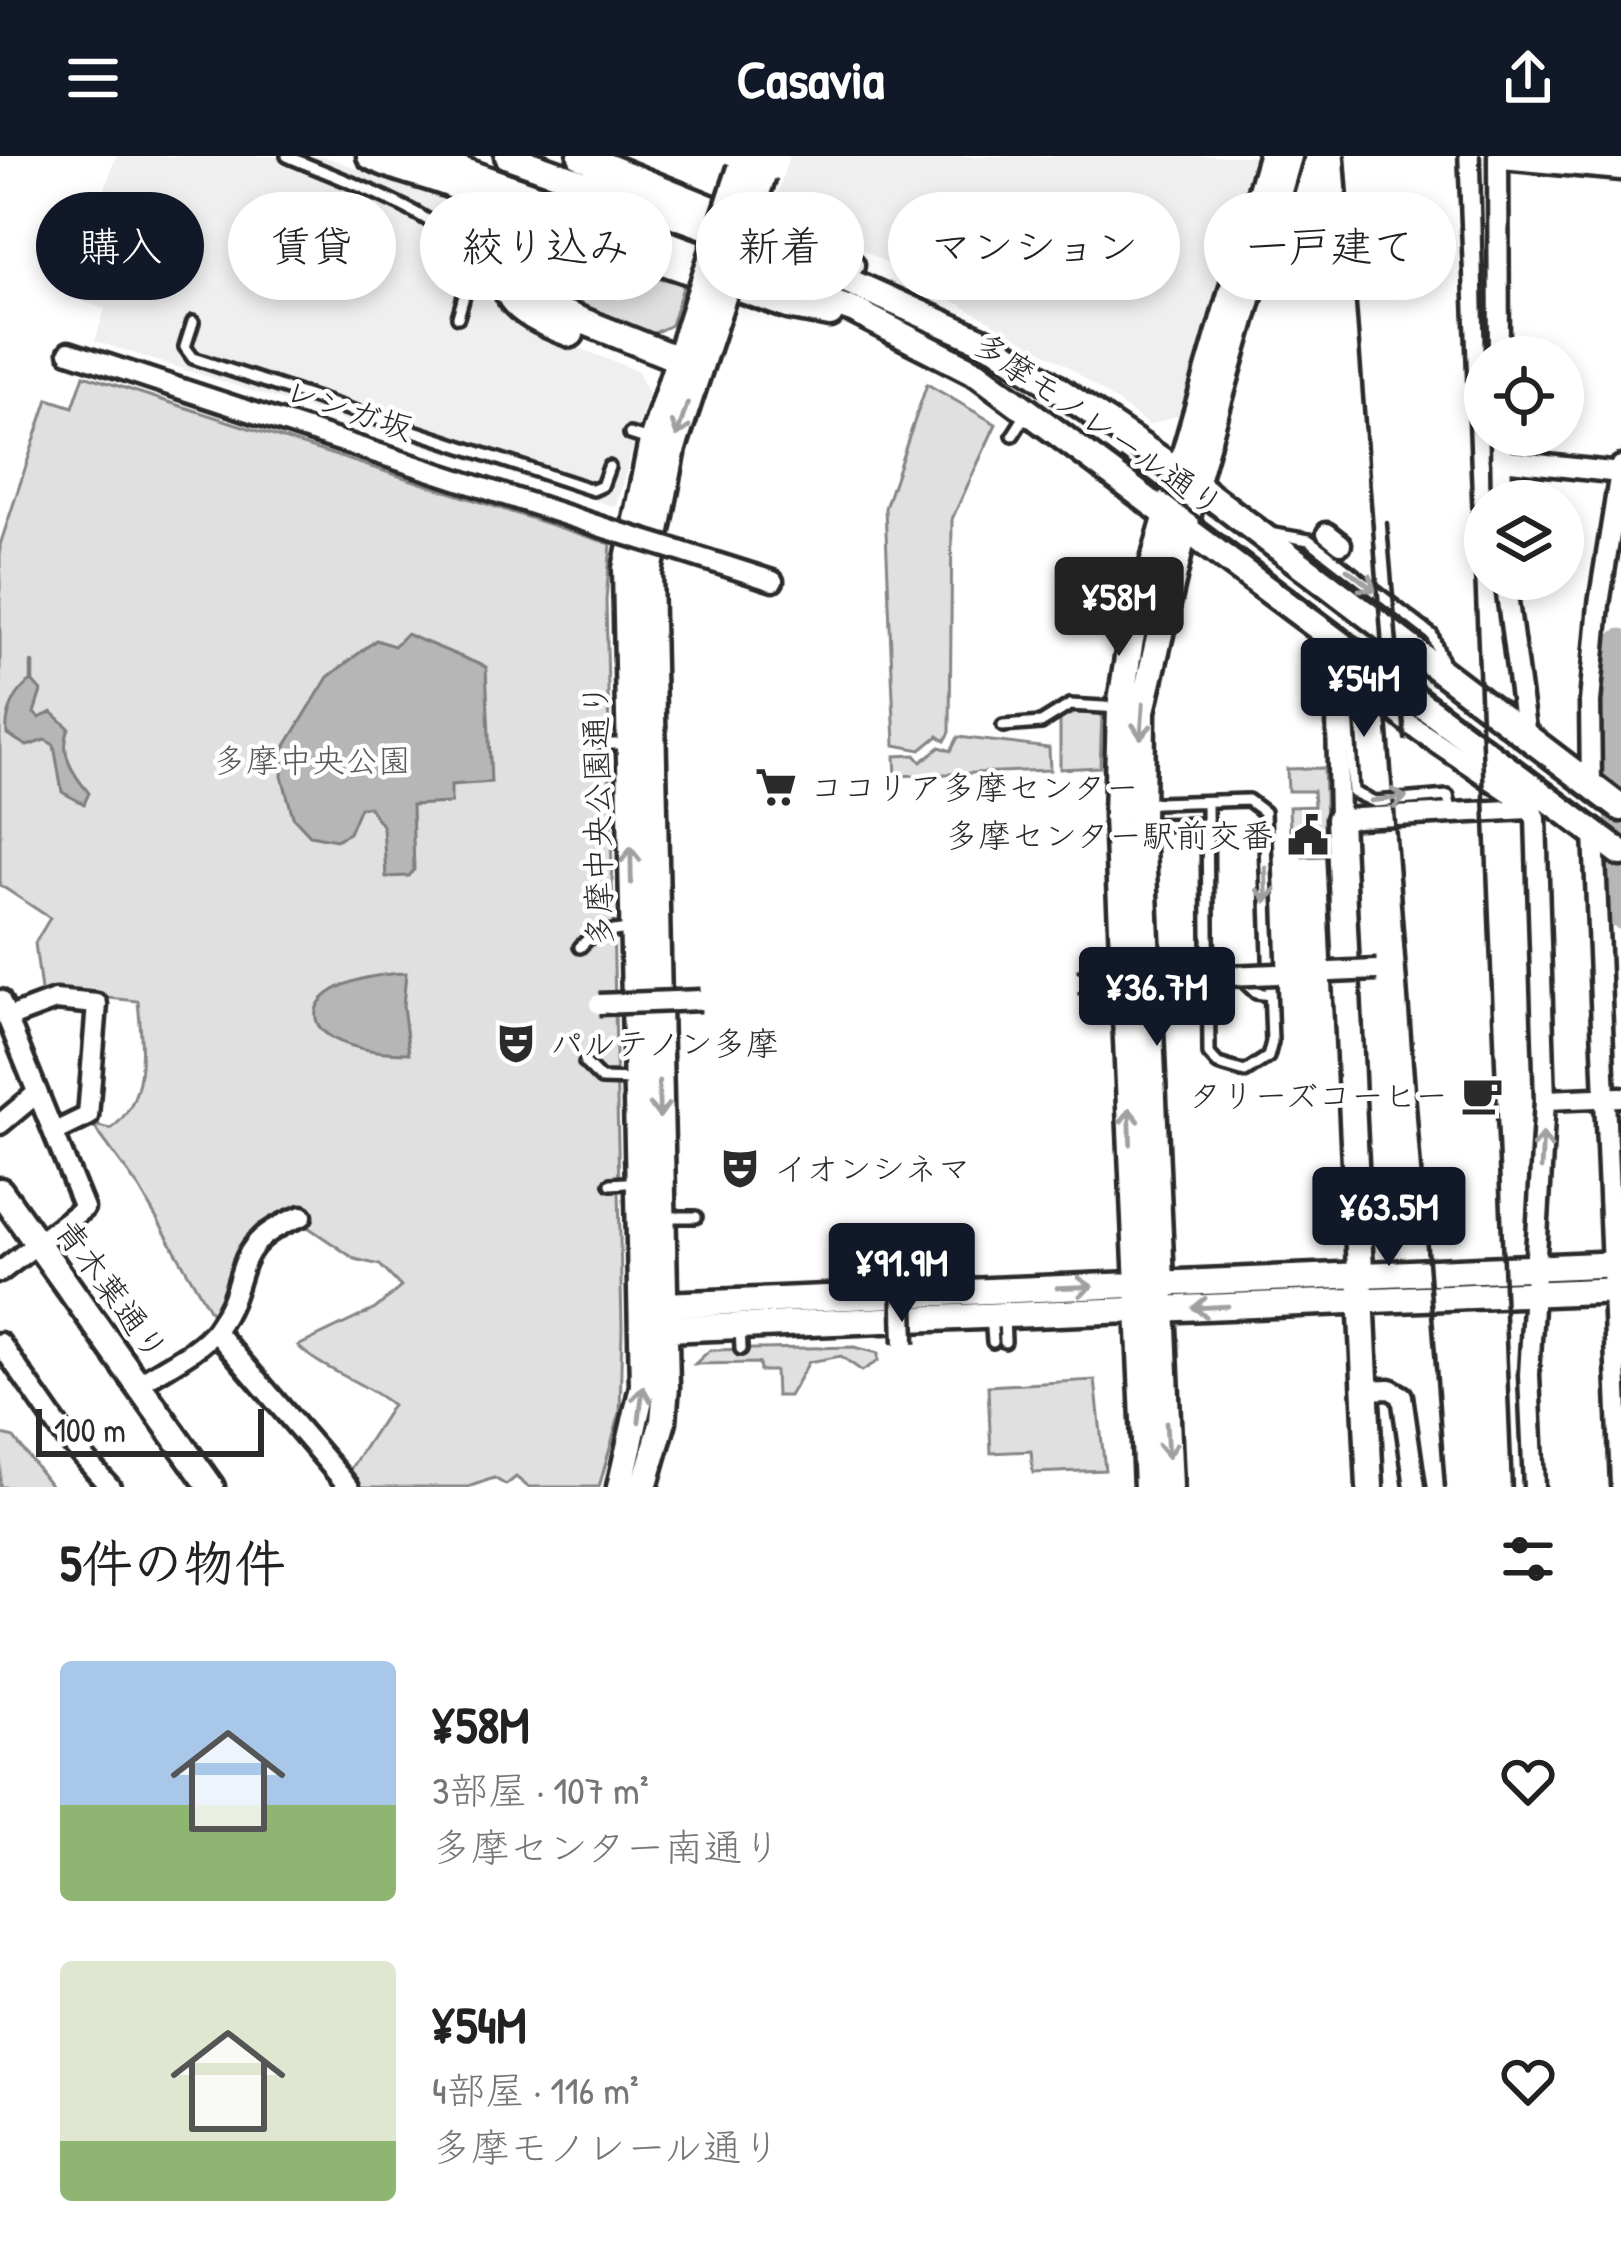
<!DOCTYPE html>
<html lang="ja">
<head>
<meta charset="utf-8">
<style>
	body { margin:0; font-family:"Patrick Hand","Klee One",sans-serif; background:#f6f6f6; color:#222; height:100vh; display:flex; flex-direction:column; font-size:45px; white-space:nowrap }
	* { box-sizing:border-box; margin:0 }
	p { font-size:39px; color:#767676 }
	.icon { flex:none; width:66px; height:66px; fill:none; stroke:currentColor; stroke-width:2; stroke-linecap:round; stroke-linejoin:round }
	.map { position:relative; height:1331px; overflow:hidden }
	.panel { display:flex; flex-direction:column; background:#fff; flex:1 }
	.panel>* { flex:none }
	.banner { position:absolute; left:36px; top:36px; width:1551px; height:108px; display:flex; gap:24px }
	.buttons { position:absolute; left:1464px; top:180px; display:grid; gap:24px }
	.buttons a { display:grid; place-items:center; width:120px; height:120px; border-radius:50%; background:#fff; box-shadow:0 6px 18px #0003; font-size:60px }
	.scale { position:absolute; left:36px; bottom:30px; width:228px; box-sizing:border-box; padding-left:12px; border:6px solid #2b2b2b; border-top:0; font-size:33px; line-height:42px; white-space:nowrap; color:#2b2b2b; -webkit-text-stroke:9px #fff; paint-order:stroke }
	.price { position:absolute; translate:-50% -102px; padding:0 27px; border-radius:12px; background:#111827; color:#fff; font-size:39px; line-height:78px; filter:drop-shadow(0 3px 6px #0008) }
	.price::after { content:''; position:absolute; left:50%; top:72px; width:36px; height:27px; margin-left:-18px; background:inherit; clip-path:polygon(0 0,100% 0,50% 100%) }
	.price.active { background:#222; color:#fff }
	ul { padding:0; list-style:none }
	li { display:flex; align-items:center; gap:36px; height:300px; padding:0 60px }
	li span { display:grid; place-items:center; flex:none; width:336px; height:240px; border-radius:12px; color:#555 }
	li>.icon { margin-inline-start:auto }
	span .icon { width:144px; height:144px; fill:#fffc; stroke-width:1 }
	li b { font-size:51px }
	h2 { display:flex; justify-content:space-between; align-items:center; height:144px; padding:0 60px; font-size:51px }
	.pill { padding:0 42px; border-radius:54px; background:#fff; box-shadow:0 6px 18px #0003; font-size:42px; line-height:108px }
	.pill.active { background:#111827; color:#fff }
	header { display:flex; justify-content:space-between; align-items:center; height:156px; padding:0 60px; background:#111827; color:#fff; font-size:54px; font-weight:700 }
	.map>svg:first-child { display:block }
	.built { fill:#efefef }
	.green { fill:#e0e0e0; stroke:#868686; stroke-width:3 }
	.water { fill:#b6b6b6; stroke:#7e7e7e; stroke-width:3 }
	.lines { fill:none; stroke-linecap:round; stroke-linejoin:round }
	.stream { stroke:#7e7e7e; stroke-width:4.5 }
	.river { stroke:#b6b6b6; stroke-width:27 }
	.lane-casing { stroke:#2b2b2b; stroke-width:18 }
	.street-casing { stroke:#2b2b2b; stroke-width:27 }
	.secondary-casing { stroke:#2b2b2b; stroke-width:33 }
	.lane { stroke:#fff; stroke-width:9 }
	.street { stroke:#fff; stroke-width:18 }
	.secondary { stroke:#fff; stroke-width:24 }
	.rail { stroke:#2b2b2b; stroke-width:4.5 }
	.street-bridge-casing { stroke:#2b2b2b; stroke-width:27; stroke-linecap:butt }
	.secondary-bridge-casing { stroke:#2b2b2b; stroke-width:33; stroke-linecap:butt }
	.street-bridge { stroke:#fff; stroke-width:18 }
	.secondary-bridge { stroke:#fff; stroke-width:24 }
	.oneway { stroke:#a0a0a0 }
	.labels { text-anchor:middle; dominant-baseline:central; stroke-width:9; stroke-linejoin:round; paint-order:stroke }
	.street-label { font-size:33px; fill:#2b2b2b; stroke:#fff }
	.park-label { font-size:33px; fill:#585858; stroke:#fff }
	.poi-label { font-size:33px; fill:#2b2b2b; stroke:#fff; text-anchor:start }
</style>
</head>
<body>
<header><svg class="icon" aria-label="menu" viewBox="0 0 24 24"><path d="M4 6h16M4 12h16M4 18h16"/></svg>Casavia<svg class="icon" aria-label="share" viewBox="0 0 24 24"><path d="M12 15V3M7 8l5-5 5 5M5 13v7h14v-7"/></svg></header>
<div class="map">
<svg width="1621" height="1331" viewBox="0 0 1621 1331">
	<rect width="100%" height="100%" fill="#fff"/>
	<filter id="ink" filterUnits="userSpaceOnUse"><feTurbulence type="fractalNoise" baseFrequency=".00833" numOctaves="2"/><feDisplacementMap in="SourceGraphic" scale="24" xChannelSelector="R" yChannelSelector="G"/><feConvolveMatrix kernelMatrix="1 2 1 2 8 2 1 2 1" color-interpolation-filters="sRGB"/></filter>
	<g filter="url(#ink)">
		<path class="built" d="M116,0H323L451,47L483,103L489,140L510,165L638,215L648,237L616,351L95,185L105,153L69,140Z
			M789,0H1255L1182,258L1149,269L1060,205L865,95L771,59Z"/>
		<path class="green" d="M555,79L665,113L573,127L528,111Z
			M656,121L684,128L671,169L650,179L540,139L530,122L572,138Z
			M84,219L611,388L606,444L622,1171L620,1257L599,1331H528L516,1321L506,1329L494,1322L468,1331H357L349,1315L392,1249C362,1224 323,1215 298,1190L375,1153L401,1131L380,1109L355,1103L290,1059L250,1078L213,1160L139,1032L93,969L111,973C150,942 142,891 138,845L59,837L42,843L35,787L50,762L0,729V389L48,243L73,251Z
			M927,228L996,268L952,363L950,576L945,585L938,580L921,594L895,589L885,352Z
			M1076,557L1102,558L1100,611L1060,613V561Z
			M958,581L1049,592L1050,614L896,620L895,600L915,599L921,606L940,591L951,595Z
			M1324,612L1327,700L1303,701L1302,691L1315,690V675H1290L1289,651L1314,650L1313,635H1288L1287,613Z
			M854,1191L878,1197V1205L862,1215L841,1200L809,1206L789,1240H776L775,1215H760L759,1207L695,1208L710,1194Z
			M1095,1224L1105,1314L1033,1317L1031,1295L991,1297L988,1230Z
			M0,1278L14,1282L52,1331H0Z"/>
		<path class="water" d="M406,478L486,511L491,626L451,629V647L412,649L414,714L409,720L386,721L383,671L369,651H360L349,677L336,684L310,679L293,661L282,620L284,593L328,521L376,484L394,490Z
			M32,525L41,535L34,557L39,562L52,556L69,572C59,597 72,617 89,637L84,648L62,636L54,589L45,584L27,590L7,578C5,559 15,534 32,525Z
			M406,817L403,850L409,897C284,897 286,822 406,817Z"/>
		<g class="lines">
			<path class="stream" d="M32,525V507"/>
			<path class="river" d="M1621,486L1615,526L1621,760"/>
			<g class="lane-casing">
				<path id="lane" d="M287,0C327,18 448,59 464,98C472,119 464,140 458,161
					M193,166L185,191L193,202L593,334L602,330L609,311
					M630,278L652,285
					M1013,279L1027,257
					M1275,378L1309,384L1432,479L1442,505
					M1360,526L1350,529L1347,538L1353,636L1375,646L1448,640L1452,658
					M1003,570L1041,567L1070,549L1120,552
					M599,588H628
					M1144,648L1157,647L1248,644L1264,656L1272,886L1268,901L1245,916L1218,908L1209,898L1207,646
					M1145,669L1208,668
					M580,791L593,778L628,773
					M1212,795L1256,837L1270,839
					M585,907L601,923L636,924
					M611,1028L639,1026
					M667,1061H696
					M1004,1159L1005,1186
					M991,1160L993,1186
					M740,1170L741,1193"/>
			</g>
			<g class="street-casing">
				<path id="street" d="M1498,0L1499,201
					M69,196L608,373
					M1501,279L1502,345
					M1501,304L1620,317
					M1327,377L1341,388
					M676,394L773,425
					M1505,423L1526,580
					M1336,497V505L1412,570L1533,652
					M1336,505L1339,663L1529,653L1536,662L1545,944L1529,1219L1534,1331
					M1591,629L1590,546L1599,448L1621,310
					M1594,676L1621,1329
					M0,844L84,1052L0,1116
					M7,862L55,844L97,848L88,960L55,976
					M1545,944L1621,941
					M0,968L36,938
					M215,1175L349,1331
					M0,1187L64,1279L110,1331
					M139,1228C162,1212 200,1195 216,1173C254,1121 224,1089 302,1060
					M1366,1234L1390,1233L1402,1240L1415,1331"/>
			</g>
			<g class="secondary-casing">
				<path id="secondary" d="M370,0C406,20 459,21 488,53C537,107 456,137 571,178
					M422,0L855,155L978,218L1621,697
					M508,0L803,105L996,191L1179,316L1621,652
					M581,0L851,109
					M1502,0L1621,11
					M690,208L533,145L520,120C522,92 535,75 564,71L788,150L830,158
					M1339,663L1370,1331
					M0,1035L211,1331
					M654,1155L664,1149L1621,1108
					M653,1168L665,1173L1621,1134
					M620,1331L643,1230L626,413L652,285L697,146
					M644,1331L663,1265L666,1231L649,416L673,292L719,153
					M1147,1331L1117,660L1120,552L1131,483L1271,0
					M1170,1331L1141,669L1142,555L1195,328L1289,0"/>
			</g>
			<use href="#lane" class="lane"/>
			<use href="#street" class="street"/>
			<use href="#secondary" class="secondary"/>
			<path class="rail" d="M1345,0L1445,1331
				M1458,0L1512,1331
				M1480,0L1485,201
				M1122,304L1621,680
				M1387,367L1405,583"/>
			<g class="street-bridge-casing">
				<path id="street-bridge" d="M608,373L676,394
					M1331,816L1377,814
					M1077,826L1277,818
					M599,848L701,844
					M902,1116L904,1188"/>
			</g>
			<g class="secondary-bridge-casing">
				<path id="secondary-bridge" d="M697,146L741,12
					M719,153L763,19"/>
			</g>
			<use href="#street-bridge" class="street-bridge"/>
			<use href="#secondary-bridge" class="secondary-bridge"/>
		</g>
		<defs><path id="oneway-shaft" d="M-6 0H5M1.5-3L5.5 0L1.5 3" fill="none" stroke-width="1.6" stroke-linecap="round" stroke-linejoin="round" transform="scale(3)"/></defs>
		<g class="oneway">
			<use href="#oneway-shaft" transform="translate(682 264) rotate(108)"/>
			<use href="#oneway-shaft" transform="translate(1361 424) rotate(38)"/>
			<use href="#oneway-shaft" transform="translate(1142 565) rotate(94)"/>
			<use href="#oneway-shaft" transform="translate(1389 643) rotate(-6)"/>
			<use href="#oneway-shaft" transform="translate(631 709) rotate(-91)"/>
			<use href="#oneway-shaft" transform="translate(1266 729) rotate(88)"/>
			<use href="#oneway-shaft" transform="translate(659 944) rotate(89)"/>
			<use href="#oneway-shaft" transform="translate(1130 970) rotate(-92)"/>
			<use href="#oneway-shaft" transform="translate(1542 995) rotate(-87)"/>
			<use href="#oneway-shaft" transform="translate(1075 1131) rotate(-2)"/>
			<use href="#oneway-shaft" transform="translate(1210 1151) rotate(177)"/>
			<use href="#oneway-shaft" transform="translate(641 1248) rotate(-83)"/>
			<use href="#oneway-shaft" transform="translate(1167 1284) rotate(87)"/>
		</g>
	</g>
	<defs>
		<g id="supermarket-bare" transform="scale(3.24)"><path d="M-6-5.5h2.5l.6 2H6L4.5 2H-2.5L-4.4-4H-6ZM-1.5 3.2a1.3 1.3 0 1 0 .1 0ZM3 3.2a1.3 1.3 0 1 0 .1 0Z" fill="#2b2b2b" stroke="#fff" stroke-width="2.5" paint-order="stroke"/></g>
		<g id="civic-bare" transform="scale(3.24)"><path d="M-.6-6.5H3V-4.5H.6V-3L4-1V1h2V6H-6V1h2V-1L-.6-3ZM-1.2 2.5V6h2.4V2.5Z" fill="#2b2b2b" stroke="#fff" stroke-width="2.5" paint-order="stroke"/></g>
		<g id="theatre-bare" transform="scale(3.24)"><path d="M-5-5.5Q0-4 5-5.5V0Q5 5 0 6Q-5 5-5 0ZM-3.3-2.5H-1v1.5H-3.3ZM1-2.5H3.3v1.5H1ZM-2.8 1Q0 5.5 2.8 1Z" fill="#2b2b2b" stroke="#fff" stroke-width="2.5" paint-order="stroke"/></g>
		<g id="cafe-bare" transform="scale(3.24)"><path d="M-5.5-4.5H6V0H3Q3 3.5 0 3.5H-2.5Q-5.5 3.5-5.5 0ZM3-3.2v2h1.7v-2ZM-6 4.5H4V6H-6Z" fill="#2b2b2b" stroke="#fff" stroke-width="2.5" paint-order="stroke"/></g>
	</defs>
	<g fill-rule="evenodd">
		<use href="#supermarket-bare" x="776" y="631"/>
		<use href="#civic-bare" x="1308" y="679"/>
		<use href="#theatre-bare" x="516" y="887"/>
		<use href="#cafe-bare" x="1482" y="939"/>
		<use href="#theatre-bare" x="740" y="1012"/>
	</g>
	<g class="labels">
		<g class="street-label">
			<text transform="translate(349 253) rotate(18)">レンガ坂</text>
			<text transform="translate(1099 268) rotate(35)">多摩モノレール通り</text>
			<text transform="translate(597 659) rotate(-91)">多摩中央公園通り</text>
			<text transform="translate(112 1134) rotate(54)">青木葉通り</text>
		</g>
		<g class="park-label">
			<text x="312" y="604">多摩中央公園</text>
		</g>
		<g class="poi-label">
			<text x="810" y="631">ココリア多摩センター</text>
			<text x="1274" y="679" text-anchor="end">多摩センター駅前交番</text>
			<text x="550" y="887">パルテノン多摩</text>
			<text x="1448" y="939" text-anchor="end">タリーズコーヒー</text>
			<text x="774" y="1012">イオンシネマ</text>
		</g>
	</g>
</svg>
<div class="buttons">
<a><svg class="icon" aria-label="locate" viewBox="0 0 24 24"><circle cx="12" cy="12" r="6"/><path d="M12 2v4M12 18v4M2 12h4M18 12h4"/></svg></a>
<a><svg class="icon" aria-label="layers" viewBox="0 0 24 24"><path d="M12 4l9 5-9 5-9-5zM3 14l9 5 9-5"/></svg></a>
</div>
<div class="scale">100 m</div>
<b class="price active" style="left:1119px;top:503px">¥58M</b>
<b class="price" style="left:1364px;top:584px">¥54M</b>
<b class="price" style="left:1157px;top:893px">¥36.7M</b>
<b class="price" style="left:1389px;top:1113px">¥63.5M</b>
<b class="price" style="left:902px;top:1169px">¥91.9M</b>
<div class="banner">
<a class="pill active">購入</a>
<a class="pill">賃貸</a>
<a class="pill">絞り込み</a>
<a class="pill">新着</a>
<a class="pill">マンション</a>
<a class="pill">一戸建て</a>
</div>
</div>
<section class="panel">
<h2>5件の物件<svg class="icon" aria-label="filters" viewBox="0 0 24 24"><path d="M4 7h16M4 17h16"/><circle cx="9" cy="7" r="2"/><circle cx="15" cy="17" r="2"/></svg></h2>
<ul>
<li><span style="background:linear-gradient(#a9c7e8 60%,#8fb573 0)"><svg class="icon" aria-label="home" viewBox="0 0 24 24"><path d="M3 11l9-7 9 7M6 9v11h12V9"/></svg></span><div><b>¥58M</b><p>3部屋 · 107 m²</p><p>多摩センター南通り</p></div><svg class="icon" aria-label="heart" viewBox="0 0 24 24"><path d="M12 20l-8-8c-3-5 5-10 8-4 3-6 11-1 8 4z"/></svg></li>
<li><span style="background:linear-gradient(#dfe7d0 75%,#8fb573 0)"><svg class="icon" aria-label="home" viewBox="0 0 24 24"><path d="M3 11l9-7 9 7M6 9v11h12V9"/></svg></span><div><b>¥54M</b><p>4部屋 · 116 m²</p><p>多摩モノレール通り</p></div><svg class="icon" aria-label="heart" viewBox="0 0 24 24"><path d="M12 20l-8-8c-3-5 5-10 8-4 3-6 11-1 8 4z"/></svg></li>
</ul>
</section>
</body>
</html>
